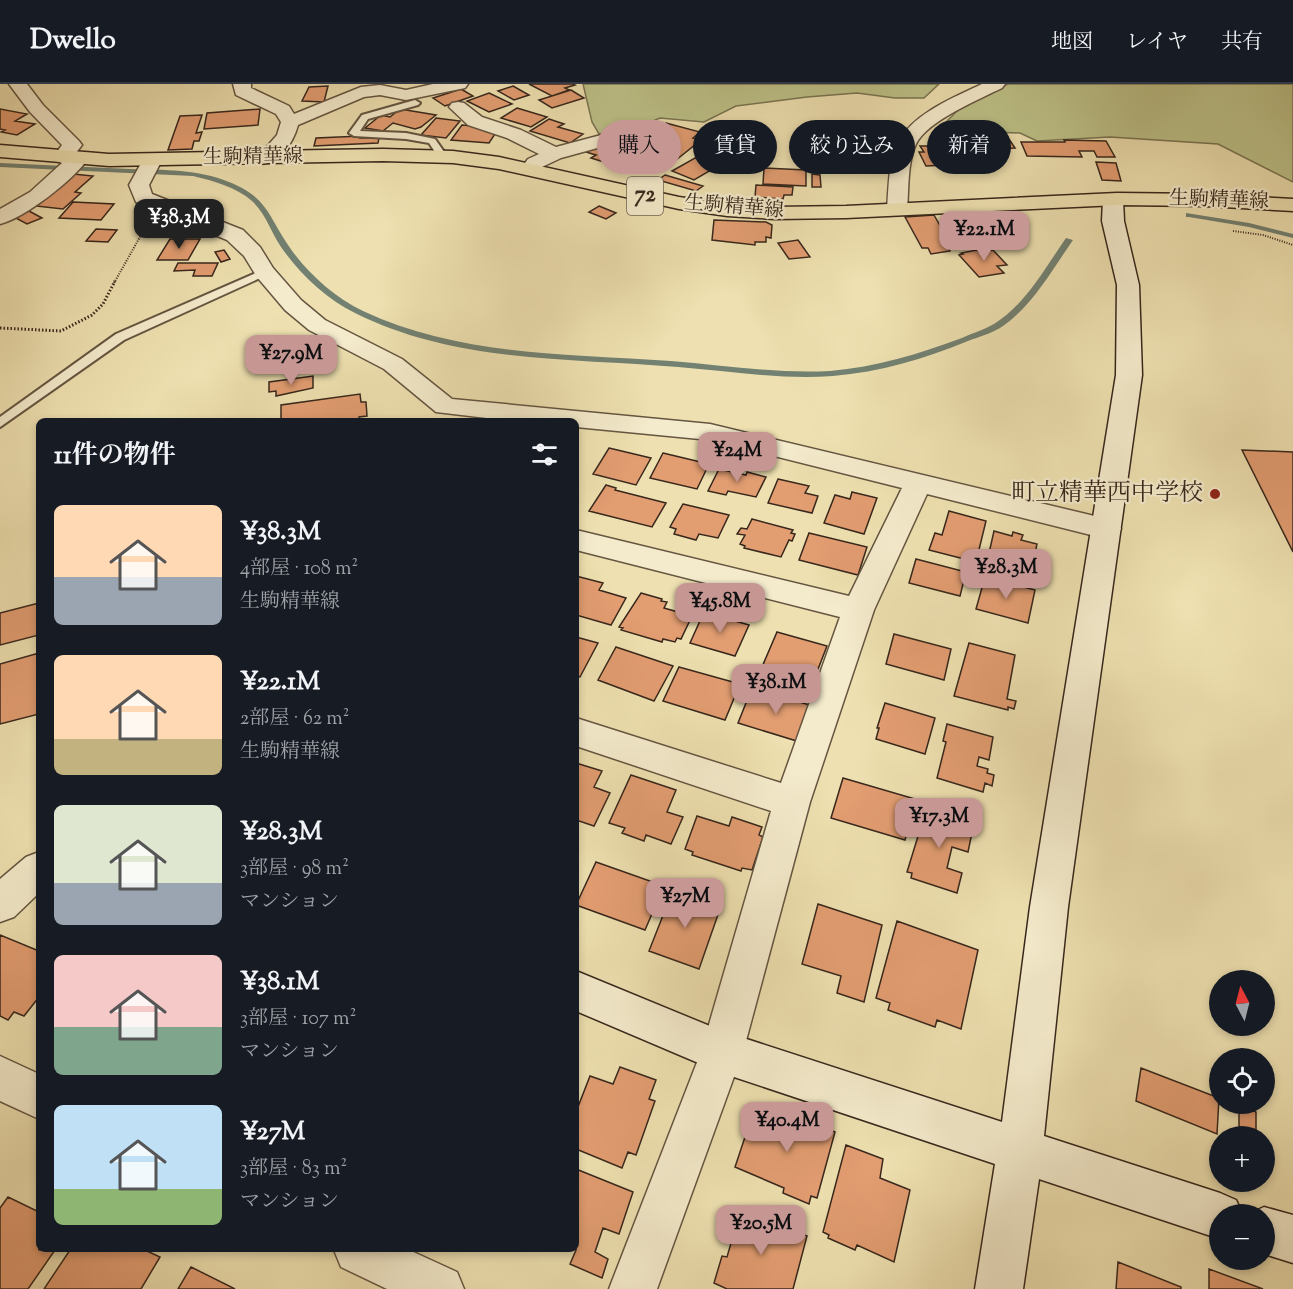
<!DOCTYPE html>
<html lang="ja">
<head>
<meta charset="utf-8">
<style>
	body { margin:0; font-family:"Sorts Mill Goudy","Noto Serif JP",serif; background:#242831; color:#f1f3f6; height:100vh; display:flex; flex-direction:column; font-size:22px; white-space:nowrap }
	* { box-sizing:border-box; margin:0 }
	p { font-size:20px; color:#9ea1a6 }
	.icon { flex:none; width:33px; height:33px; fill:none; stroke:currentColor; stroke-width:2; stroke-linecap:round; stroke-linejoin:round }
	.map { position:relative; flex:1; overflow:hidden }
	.details { position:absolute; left:36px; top:334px; width:543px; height:834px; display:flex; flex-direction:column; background:#171b24; border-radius:9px; box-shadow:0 3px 9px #0003 }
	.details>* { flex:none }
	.banner { position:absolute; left:597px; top:36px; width:570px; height:54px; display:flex; gap:12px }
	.needle { width:39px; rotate:353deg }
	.buttons { position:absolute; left:1209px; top:886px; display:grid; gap:12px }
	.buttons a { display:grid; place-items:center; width:66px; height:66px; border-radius:50%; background:#171b24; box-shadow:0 3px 9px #0003; font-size:30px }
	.price { position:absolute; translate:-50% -51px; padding:0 14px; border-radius:12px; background:#c59692; color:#111; font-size:20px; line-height:39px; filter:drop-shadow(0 2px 3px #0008) }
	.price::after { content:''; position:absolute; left:50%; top:36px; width:18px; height:14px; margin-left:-9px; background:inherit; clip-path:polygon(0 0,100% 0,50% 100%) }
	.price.on { background:#222; color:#fff }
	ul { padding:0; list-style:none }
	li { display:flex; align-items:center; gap:18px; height:150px; padding:0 18px }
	li span { display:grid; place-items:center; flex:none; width:168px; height:120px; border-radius:9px; color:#555 }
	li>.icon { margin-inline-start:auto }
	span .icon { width:72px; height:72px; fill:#fffc; stroke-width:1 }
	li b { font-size:26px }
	h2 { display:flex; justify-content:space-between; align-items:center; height:72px; padding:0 18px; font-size:26px }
	.tag { padding:0 21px; border-radius:27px; background:#171b24; box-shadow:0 3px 9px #0003; font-size:21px; line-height:54px }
	.tag.on { background:#c59692; color:#111 }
	header { display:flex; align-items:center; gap:36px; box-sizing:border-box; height:84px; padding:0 30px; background:#171b24; border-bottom:2px solid #363941 }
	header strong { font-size:28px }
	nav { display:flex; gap:33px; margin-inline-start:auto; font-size:21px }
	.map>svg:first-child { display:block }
	.green { fill:#bdc188; stroke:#7a7452; stroke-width:1.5 }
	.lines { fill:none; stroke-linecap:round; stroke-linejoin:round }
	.stream { fill:#728172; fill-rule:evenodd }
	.building { fill:#e29d71; stroke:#37271c; stroke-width:1.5 }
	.lane-casing { stroke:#655541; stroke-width:4 }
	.street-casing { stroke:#655541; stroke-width:3 }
	.secondary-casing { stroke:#37271c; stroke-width:3 }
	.primary-casing { stroke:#37271c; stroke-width:3 }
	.path-far1 { stroke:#37271c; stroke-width:2; stroke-dasharray:1 1.5; stroke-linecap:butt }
	.path { stroke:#37271c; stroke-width:3; stroke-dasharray:1.5 2; stroke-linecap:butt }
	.lane { fill:#f4ebcc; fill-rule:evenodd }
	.street { fill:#f4ebcc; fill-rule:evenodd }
	.secondary { fill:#f4ebcc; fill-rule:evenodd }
	.primary { fill:#eee0b0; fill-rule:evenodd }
	.poi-dot { fill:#8f2418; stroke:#f4ebcc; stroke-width:2 }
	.labels { text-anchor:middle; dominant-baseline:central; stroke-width:4.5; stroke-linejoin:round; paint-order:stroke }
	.far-street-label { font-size:20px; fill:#37271c; stroke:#f4ebcc }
	.shield { fill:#f4ebcc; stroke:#706251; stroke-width:1.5 }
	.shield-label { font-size:22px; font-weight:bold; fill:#37271c }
	.poi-label { font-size:24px; fill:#37271c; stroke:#f4ebcc; text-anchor:end }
</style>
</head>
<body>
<header>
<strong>Dwello</strong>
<nav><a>地図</a><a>レイヤ</a><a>共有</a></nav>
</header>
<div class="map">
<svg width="1293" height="1205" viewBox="0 0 1293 1205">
	<rect width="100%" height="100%" fill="#eee0b0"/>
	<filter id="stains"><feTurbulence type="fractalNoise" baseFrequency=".00333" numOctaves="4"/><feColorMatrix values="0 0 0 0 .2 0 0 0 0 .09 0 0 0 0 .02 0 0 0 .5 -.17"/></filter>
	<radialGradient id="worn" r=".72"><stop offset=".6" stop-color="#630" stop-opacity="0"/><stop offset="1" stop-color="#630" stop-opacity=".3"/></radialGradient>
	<path class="green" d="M583,0H939L924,14H895L857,9L807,13L736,22L704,38L660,34L632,46L599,50L592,38Z
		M1008,0H1293V98L1218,60L1110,53L1037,57L1020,49L938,46L963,21Z"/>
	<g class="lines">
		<path class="stream" d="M0,79C43,81 87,83 130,85C164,86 198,85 229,98C267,113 268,131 288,161C306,188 334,213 363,227C459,272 567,270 671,277C723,281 777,290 830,287C876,283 919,270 962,254C972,249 984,246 994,240C1026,220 1045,184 1066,154L1073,156C1052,186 1032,223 1000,244C990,250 978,253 968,257C924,275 880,288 833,292C781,296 729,287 678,283C570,274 455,279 355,229C326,215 300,190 281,163C271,148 266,130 252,117C236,103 214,97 193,92L0,83Z
			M1186,129L1249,139L1293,150V154L1249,143L1189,133H1186Z"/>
	</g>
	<path class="building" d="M529,0H573L575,1L565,4L569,6L552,12Z
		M328,2L324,18L302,17L309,3Z
		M513,2L529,11L514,16L498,7Z
		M461,5L473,12L445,22L433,14Z
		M571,6L584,14L552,24L539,16Z
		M489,9L512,20L489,28L467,17Z
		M517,24L547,33L531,43L501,34Z
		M0,25L27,30L15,37L35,40L17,51L1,48L5,46L0,45Z
		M260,25L258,41L204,45L207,29Z
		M400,25L436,31L421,43L415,45L393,39L383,47L365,44L381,31L390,33Z
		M202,31L196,49L202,48L199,57H194L192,65L168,66L180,32Z
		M436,34L460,37L446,54L421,51Z
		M549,35L564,40L558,43L583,50L570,59L530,47Z
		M666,39L700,48L693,54L701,56L676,76L653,72L668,60L648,52Z
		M462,41L484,43L497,47L489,59L451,56Z
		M883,49L895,62L882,64L870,51Z
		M864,50L877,65L868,66L869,68L828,71L815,56Z
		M951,50H972L974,55L954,56Z
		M361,52L360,54H379L378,59L314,62L316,54Z
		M979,52H1007L1015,64L986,65Z
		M812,56L826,74L806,77L792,58Z
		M1064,56L1106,57L1115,73H1097L1094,67H1079L1082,73L1027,72L1021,58H1065Z
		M978,57L989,74L979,75L980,77L943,76L945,81L926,82L919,68H924L920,62H932L931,59Z
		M600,59L645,73L626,85L591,74L596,71L586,68Z
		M721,67L750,72L742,82L713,77Z
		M695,74L718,82L694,96L672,87Z
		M1096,78L1116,79L1121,97L1102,96Z
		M764,84L806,86V102L763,100Z
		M73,90L93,92L75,108L81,109L63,125L36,122Z
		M812,90L820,91L821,103H812Z
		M665,91L703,102L696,107L658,96Z
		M756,101L793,103L792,111H784L783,115L755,113Z
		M73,118L114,120L101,136L59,134Z
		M599,122L616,129L606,135L589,128Z
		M29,127L42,134L27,140L14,133Z
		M934,131L951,161H947L950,167L931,170L928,164H922L905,133Z
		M950,132L996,133L1001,151H995L996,153L955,152Z
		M714,136L766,138L772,141L771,154L766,153V158H755V161L712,156Z
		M1014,137L1026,138V145L1014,143Z
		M96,145L117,146L108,158L86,157Z
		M170,155H200L188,176H157Z
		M798,156L810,173L789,175L778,159Z
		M224,166L230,175L221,178L215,168Z
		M977,166L979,168L993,166L1007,181L997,182L1004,189L979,193L959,171L963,170L961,169Z
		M178,179H218L212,192H193L195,186L174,187Z
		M313,292V304L276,312V307L269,308V298Z
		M360,310L361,318H366L367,332L359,333V338H281V321Z
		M609,364L651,374L636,401L593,390Z
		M1242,366L1293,368V468Z
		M663,369L709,380L697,405L650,394Z
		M719,385L746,391L747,388L766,393L756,413L728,407L726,411L708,407Z
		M778,395L809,402L805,409L818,412L812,429L768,419Z
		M606,401L616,404L615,406L666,419L652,443L589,427Z
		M852,408L877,414L864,450L824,439L835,411L850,415Z
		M683,420L729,431L718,454L699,450L696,456L674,450L676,445L670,443Z
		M949,427L986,437L976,478L929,466L935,449L942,451Z
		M752,435L793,446L791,449L795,450L792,457L789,456L781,473L744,464L745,462L740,460L745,451L737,450L741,444L747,445Z
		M994,447L1012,452L1013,448L1023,451L1021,456L1037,460L1031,489L987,478Z
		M809,449L867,463L858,491L799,476Z
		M916,475L966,488L960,512L909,499Z
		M576,492L603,499L599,506L626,514L611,541L576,531Z
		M985,493L1035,506L1028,539L976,525Z
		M641,509L662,515L661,517L667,518L664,524L692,532L681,555L677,554L675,558L663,555L662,558L621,546L623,544L619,543Z
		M39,519V551L0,561V529Z
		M704,528L749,541L735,572L690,559Z
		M777,548L827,562L813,598L762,583Z
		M894,550L951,565L944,596L886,580Z
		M576,553L598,559L580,593L576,592Z
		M969,559L1015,571L1007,615L1016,617L1014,625L1008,623V626L954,612Z
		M616,563L673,582L654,617L598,596Z
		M39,569V630L0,640V580Z
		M679,583L740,600L725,636L663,617Z
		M752,604L813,622L800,658L738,639Z
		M885,619L935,634L925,670L876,655L879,644H877Z
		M947,640L993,653L989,676L979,673L977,682L988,685L987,689L994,691L992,702L985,699L983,708L937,694L946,658L943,657Z
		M576,679L602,687L594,703L610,709L594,742L576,736Z
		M631,691L676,706L667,728L683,733L671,760L646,751L644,757L622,749L625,744L609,739Z
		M843,694L915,715L905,756L831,734Z
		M927,723L974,739L968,768L952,763L947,784L962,789L957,809L911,794L912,789L907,788Z
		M697,732L729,742L732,733L762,743L759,751L763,753L752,786L742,784L741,787L692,771L693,768L685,765Z
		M596,778L664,802L645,846L576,821Z
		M673,806L721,822L699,885L649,867Z
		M818,820L882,841L864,918L837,909L841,892L802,880Z
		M897,837L978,866L961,945L937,936L935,943L888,926L890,919L876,914Z
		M0,851L39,867V913L24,932L14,928L8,936L0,932Z
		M620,983L656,996L649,1015L655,1017L636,1071L628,1068L622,1084L576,1065V1028L590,992L613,1000Z
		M1141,984L1219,1014L1217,1050L1136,1017Z
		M771,1022L835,1048L817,1114L811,1112L809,1120L783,1109L784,1104L735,1083L748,1044L754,1047L761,1025L769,1028Z
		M1239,1022L1256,1028V1053H1239Z
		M846,1061L883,1075L880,1094L910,1106L894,1178L857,1161L855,1166L828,1154L829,1151L823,1148Z
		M576,1085L633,1108L619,1150L603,1144L595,1168L608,1175L602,1194L570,1180L576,1166Z
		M8,1113L39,1128V1166H55L28,1205H0V1124Z
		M741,1125L807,1152L793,1205H727L714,1199L722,1172L727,1173Z
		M70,1166H145L160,1173L141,1205H44Z
		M1118,1178L1181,1203V1205H1116Z
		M191,1183L235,1205H178Z
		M1209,1185L1263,1205H1209Z"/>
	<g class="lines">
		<g class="lane-casing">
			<path id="lane" d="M415,16L420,19L418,21L368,35L360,47L406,49L435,55L447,72L445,74H439L429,59L406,55L354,52L349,49L362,31Z
				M265,185L271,188L269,190L124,256L0,343V333L116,250Z"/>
		</g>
		<g class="street-casing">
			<path id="street" d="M9,0H27L43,21L79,57L82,61L75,70L85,71L88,75C73,96 25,134 0,140V125L30,108L62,79L56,77L53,73L62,61L30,28Z
				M233,0H251V4L289,22L294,30L361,3L380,1L406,6L433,0H468L465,4L406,16L380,11L364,13L298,41C294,57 278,84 259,79L256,75L277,51L281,38L276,30L236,11Z
				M982,0H1005L1002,4C980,15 927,37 916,60C907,80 909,104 907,125L904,129L897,131L890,129L887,125C889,103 888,77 899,57C914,29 955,13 982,0Z
				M458,18L464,19L482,33L521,46L556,63L605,50L612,52L614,56L612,60L561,74L542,83H528L525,79L528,75L539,70L507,54L468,41L449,23L452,19Z
				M152,70L159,72L162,76L149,101L152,110L243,146L260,163L273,184L301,216L325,236L402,275L452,315L710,340L1107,435L1117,438L1121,445L1117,452L1107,455L927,410L874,526L810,718L743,968L657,1205H609L701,968L771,727L576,662V634L781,699L840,533L576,466V446L849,512L902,404L710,356L576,343V338H521L436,328L384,285L309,246L285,226L257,193L244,172L227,156L136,118L129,101L145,72Z
				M39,768V809L14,833L0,838V795L26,773Z
				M0,972L39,990V1035L0,1017Z
				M334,1166H409L457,1188L464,1205H387L341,1183Z"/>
		</g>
		<g class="secondary-casing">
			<path id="secondary" d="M1113,110L1120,112L1123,116L1124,137L1139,201L1142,291L1068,823L1044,1052L1220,1109L1236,1116L1243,1131H1220V1155L1039,1095L1023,1205H975L995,1080L722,989L576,927V887L722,947L1002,1038L1030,823L1116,291L1117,201L1102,137L1103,116L1106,112Z
				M1264,1123L1293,1131V1179L1264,1170V1131H1247Z"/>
		</g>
		<g class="primary-casing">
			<path id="primary" d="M0,61L109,70L383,65L453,67L499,73L679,113L727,120L775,123L846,122L1117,109L1205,110L1293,115V127L1205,122L1117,121L846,134L775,135L727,132L679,125L499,85L453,79L383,77L109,82L0,73Z"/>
		</g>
		<path class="path-far1" d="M1233,147L1263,151L1293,161
			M114,199L145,144"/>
		<path class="path" d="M0,244L61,247L92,231L103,220L115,197"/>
		<use href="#lane" class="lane"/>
		<use href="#street" class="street"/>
		<use href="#secondary" class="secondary"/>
		<use href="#primary" class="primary"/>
	</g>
	<circle class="poi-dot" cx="1215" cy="410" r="6"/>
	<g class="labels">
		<g class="far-street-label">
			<text transform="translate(253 74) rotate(-1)">生駒精華線</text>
			<text transform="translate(1219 117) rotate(2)">生駒精華線</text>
			<text transform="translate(734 124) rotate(5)">生駒精華線</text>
		</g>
		<rect class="shield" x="627" y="93" width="36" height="38" rx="4.5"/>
		<g class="shield-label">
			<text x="645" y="112">72</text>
		</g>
		<g class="poi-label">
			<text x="1203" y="410">町立精華西中学校</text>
		</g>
	</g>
	<rect width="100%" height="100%" filter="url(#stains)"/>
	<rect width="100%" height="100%" fill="url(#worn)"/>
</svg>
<div class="buttons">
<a><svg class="needle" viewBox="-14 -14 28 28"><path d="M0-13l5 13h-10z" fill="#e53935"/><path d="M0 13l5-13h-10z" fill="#9ea1a6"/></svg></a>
<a><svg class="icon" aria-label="locate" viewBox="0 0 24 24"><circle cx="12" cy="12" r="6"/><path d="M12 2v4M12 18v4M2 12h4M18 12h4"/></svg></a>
<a>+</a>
<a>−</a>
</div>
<b class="price on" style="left:179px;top:166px">¥38.3M</b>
<b class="price" style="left:984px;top:178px">¥22.1M</b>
<b class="price" style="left:291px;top:302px">¥27.9M</b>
<b class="price" style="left:737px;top:399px">¥24M</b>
<b class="price" style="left:1006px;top:516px">¥28.3M</b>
<b class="price" style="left:720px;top:550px">¥45.8M</b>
<b class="price" style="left:776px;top:631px">¥38.1M</b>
<b class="price" style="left:939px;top:765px">¥17.3M</b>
<b class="price" style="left:685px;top:845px">¥27M</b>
<b class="price" style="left:787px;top:1069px">¥40.4M</b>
<b class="price" style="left:761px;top:1172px">¥20.5M</b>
<div class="banner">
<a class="tag on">購入</a>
<a class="tag">賃貸</a>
<a class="tag">絞り込み</a>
<a class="tag">新着</a>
</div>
<section class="details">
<h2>11件の物件<svg class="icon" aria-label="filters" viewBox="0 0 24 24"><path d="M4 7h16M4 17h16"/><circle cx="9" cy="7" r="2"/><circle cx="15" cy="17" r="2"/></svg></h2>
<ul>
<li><span style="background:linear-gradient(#ffd9b3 60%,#9aa5b1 0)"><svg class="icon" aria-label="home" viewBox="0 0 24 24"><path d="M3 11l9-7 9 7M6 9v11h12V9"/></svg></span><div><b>¥38.3M</b><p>4部屋 · 108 m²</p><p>生駒精華線</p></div></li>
<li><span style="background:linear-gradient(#ffd9b3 70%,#c2b280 0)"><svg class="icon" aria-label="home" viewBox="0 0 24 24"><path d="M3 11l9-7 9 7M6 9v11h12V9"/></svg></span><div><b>¥22.1M</b><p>2部屋 · 62 m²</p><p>生駒精華線</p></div></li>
<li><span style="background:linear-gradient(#dfe7d0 65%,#9aa5b1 0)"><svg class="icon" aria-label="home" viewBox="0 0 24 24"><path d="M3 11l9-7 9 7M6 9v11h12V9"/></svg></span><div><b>¥28.3M</b><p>3部屋 · 98 m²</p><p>マンション</p></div></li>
<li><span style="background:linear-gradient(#f6c9c9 60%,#7fa58c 0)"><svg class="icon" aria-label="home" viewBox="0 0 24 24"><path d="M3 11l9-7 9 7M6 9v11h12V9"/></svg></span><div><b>¥38.1M</b><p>3部屋 · 107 m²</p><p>マンション</p></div></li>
<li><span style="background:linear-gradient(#bfe0f5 70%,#8fb573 0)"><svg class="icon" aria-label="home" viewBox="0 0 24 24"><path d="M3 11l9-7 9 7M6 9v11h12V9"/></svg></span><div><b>¥27M</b><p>3部屋 · 83 m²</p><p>マンション</p></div></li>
</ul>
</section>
</div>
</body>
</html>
